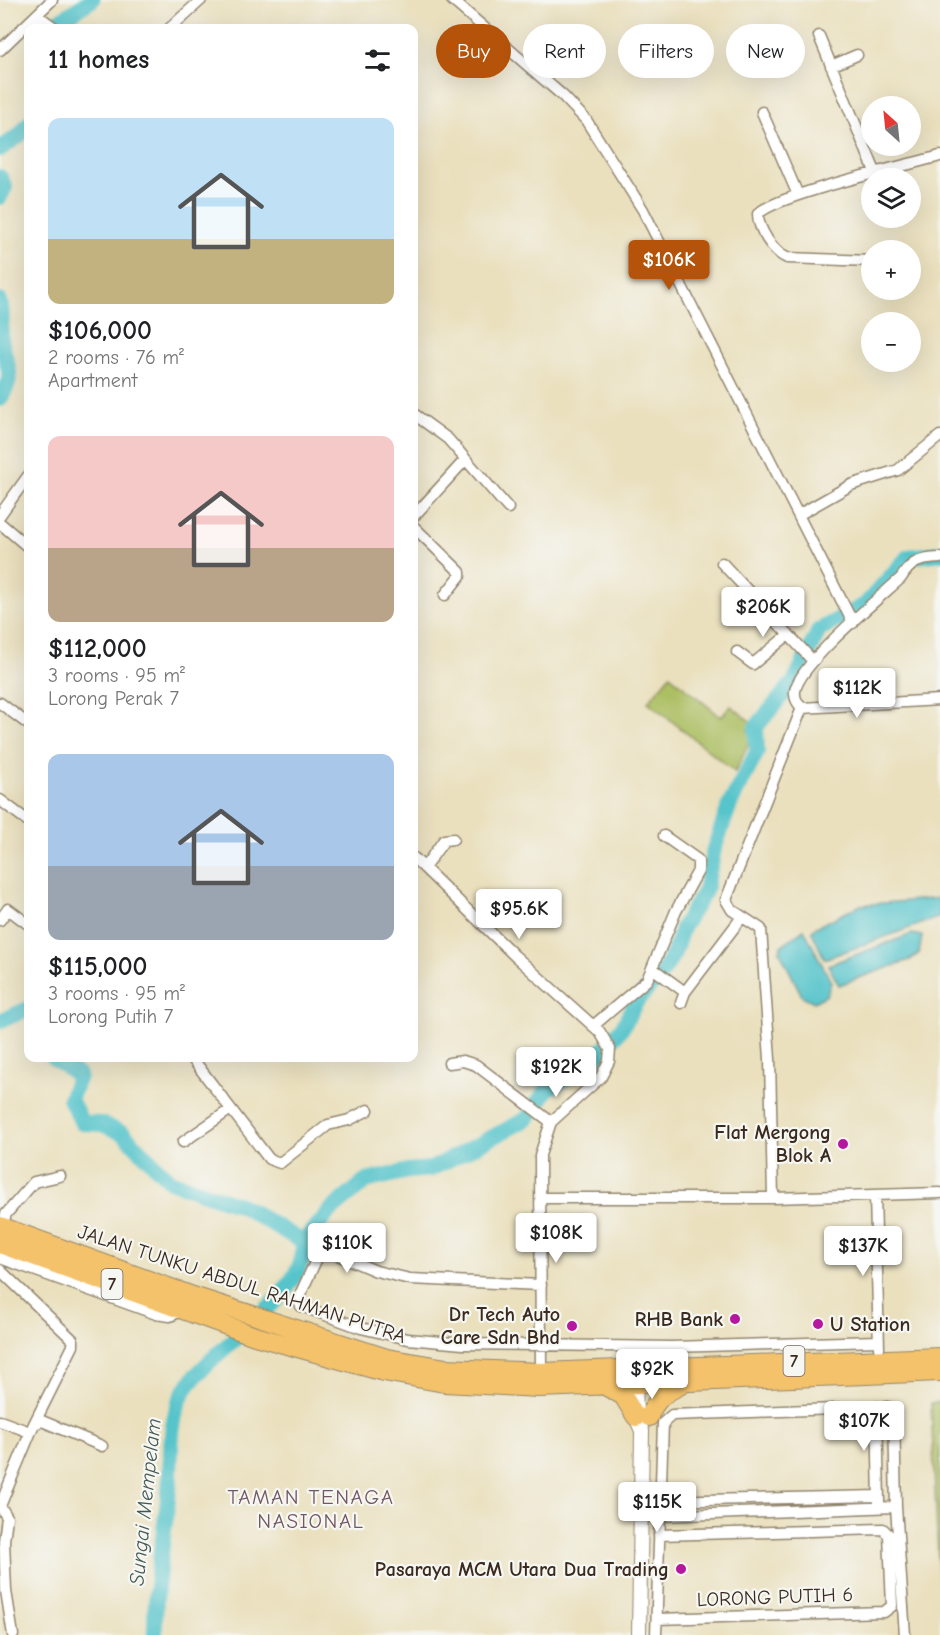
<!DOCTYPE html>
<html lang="en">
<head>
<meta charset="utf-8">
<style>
	body { margin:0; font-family:"Comic Neue",sans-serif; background:#f2f2f2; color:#202124; height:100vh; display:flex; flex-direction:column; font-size:22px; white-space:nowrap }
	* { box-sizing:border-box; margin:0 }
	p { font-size:20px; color:#757577 }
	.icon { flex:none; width:33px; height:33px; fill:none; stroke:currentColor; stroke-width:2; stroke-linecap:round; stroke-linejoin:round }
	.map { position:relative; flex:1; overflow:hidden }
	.panel { position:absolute; left:24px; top:24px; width:394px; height:1038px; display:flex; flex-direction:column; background:#fff; border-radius:12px; box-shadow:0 6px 24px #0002 }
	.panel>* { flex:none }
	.banner { position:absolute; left:436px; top:24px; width:412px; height:54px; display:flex; gap:12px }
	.needle { width:39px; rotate:333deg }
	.tools { position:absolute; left:861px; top:96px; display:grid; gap:12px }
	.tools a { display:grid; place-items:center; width:60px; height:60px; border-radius:50%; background:#fff; box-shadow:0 6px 24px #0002; font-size:30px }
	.price { position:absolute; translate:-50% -51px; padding:0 14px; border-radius:6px; background:#fff; color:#222; font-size:20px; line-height:39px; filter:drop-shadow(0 2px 3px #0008) }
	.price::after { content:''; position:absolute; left:50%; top:36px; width:18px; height:14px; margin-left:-9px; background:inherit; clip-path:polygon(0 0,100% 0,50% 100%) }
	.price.active { background:#b45309; color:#fff }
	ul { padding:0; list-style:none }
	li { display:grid; align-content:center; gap:12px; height:318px; padding:0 24px }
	li span { display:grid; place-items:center; height:186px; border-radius:12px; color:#555 }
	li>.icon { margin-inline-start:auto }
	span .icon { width:108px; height:108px; fill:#fffc; stroke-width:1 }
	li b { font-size:26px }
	h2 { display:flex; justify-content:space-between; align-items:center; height:72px; padding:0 24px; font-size:26px }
	.tag { padding:0 21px; border-radius:27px; background:#fff; box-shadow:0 6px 24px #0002; font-size:21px; line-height:54px }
	.tag.active { background:#b45309; color:#fff }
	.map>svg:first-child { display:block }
	.green { fill:#acbf63; stroke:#747440; stroke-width:1.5 }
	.water { fill:#56c4cb; stroke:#487774; stroke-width:1.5 }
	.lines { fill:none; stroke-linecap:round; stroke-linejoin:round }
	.river { stroke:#56c4cb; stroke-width:16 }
	.minor-casing { stroke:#92856e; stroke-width:13 }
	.tertiary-casing { stroke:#92856e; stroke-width:16 }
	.primary-casing { stroke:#92856e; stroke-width:20 }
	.minor { stroke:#fff; stroke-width:10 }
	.tertiary { stroke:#fff; stroke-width:14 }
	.primary { stroke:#f4c26a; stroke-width:18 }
	.poi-dot { fill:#b5179e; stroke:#f6f6f2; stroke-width:2 }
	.labels { text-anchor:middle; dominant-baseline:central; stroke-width:4.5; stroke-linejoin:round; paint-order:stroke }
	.shield { fill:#f6f6f2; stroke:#73675e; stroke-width:1.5 }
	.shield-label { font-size:18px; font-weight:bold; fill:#3b2a1e }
	.poi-label { font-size:20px; font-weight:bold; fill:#3b2a1e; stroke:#f6f6f2; text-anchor:end }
	.street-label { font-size:20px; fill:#3b2a1e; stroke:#f6f6f2 }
	.neighbourhood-label { font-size:21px; letter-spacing:1.5px; fill:#735863; stroke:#f6f6f2 }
	.water-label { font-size:21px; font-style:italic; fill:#435852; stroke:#f6f6f2 }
</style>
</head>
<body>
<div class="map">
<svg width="940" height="1635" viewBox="0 0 940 1635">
	<rect width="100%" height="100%" fill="#f6f6f2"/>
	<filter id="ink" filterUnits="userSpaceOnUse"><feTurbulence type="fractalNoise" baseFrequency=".0167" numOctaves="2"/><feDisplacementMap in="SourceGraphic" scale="12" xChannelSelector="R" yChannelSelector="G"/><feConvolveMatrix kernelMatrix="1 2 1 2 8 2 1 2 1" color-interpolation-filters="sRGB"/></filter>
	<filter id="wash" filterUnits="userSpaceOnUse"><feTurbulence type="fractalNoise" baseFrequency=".008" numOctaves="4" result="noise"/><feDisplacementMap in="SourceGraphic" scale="24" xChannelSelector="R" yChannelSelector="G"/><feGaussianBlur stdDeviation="1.35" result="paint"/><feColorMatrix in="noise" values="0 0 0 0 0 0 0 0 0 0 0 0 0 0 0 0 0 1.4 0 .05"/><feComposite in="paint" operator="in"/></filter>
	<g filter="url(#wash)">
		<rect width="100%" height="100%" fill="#eae0be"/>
		<path class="green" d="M670,675L721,717L731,706L751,722L748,730L751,739L735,772L648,702Z
			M940,1402V1600L931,1403Z"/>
		<path class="water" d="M940,898V917L827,958H824L812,932L814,928L861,905Z
			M804,929L831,982L827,995L814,1002L802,996L780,952L781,946Z
			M912,934L922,936L919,953L912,959L839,985L828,965Z"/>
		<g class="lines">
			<path class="river" d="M51,28L54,24L92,0
				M0,149L21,134L28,124
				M0,177L5,187L0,197
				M0,301C4,318 0,326 1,339C5,365 18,372 0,399
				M0,1021L28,1009
				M54,1058L79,1076L70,1099L82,1123L102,1124L124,1134L170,1181L242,1206L303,1242
				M303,1242L330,1211L366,1181L408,1171L431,1169L527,1119L547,1089L591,1063L622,1028L636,1002L662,973L674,953L682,928L705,891L714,849L730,804L757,752L756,727L796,679L819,630L865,605L908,557L940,553
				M155,1635C154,1587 164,1538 169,1490C172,1459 168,1423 182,1395C205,1350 311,1295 303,1242"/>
		</g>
	</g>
	<g filter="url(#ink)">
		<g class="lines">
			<g class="minor-casing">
				<path id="minor" d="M452,0L563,96L586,120L643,210L853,623
					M37,15L55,28
					M170,28L201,0
					M819,36L876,174
					M0,50L52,0
					M831,66L857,55
					M762,112L798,195
					M872,261L787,258C773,252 758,229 758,214C775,195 908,165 940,156
					M414,414L448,439L508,508
					M800,514L851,485L898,470L940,436
					M0,515L28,476
					M414,516L465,460
					M0,523L28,547
					M414,527L460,572V576L445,595
					M940,558C920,559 911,561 901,578C878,599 799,664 795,691C794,698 798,704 802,708L940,700
					M722,563L813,661
					M737,652L753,664L788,635
					M0,703L28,724
					M0,800L28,821
					M414,858L515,956L600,1032L610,1049L609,1061L601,1077L551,1122L540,1155L541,1372
					M424,868L444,840L453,839
					M0,920L8,909L28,924
					M652,968L685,992
					M681,1003L685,992L742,917
					M593,1026L647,980L676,911L698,871V860L664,836
					M192,1058L269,1159L280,1163L328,1125L349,1120L368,1110
					M449,1063L463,1061L476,1065L551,1122
					M183,1142L231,1109
					M875,1195L879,1348
					M541,1198H773L940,1193
					M773,1198L770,1059L761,929L732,910L726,900L802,708
					M2,1227L6,1214L34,1182L60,1176
					M0,1258L156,1314L170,1316L183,1310
					M0,1270L73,1340V1346L34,1424
					M541,1285L410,1279L376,1271L328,1251L318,1256L298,1299L301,1306L361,1328L408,1339L463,1344L672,1347L878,1341
					M877,1407L879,1503
					M0,1421L30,1432
					M660,1501L879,1496
					M642,1514L660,1516L896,1507
					M657,1619L884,1612L892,1606L889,1535L883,1529L659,1535
					M13,1635L6,1591L4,1541L7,1517L0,1506L34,1424L42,1421L102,1446
					M656,1635L663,1423L672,1415L888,1407L894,1412L896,1507L905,1635"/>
			</g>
			<g class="tertiary-casing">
				<path id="tertiary" d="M635,1376L636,1417L642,1431L639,1635"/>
			</g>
			<g class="primary-casing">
				<path id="primary" d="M0,1226L190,1295L387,1358L446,1368L541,1372L940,1357
					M0,1244L255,1336L384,1372L444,1383L539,1388L940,1372
					M605,1386L623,1396L636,1417
					M649,1417C655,1399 666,1392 683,1384"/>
			</g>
			<use href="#minor" class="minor"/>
			<use href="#tertiary" class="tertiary"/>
			<use href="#primary" class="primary"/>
		</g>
	</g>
	<g class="poi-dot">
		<circle cx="843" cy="1144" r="6"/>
		<circle cx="735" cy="1319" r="6"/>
		<circle cx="818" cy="1324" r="6"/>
		<circle cx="572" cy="1326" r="6"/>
		<circle cx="681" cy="1569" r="6"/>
	</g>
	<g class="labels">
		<g class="shield">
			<rect x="101.5" y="1269" width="21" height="30" rx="4.5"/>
			<rect x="783.5" y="1346" width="21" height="30" rx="4.5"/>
		</g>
		<g class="shield-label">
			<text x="112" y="1284">7</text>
			<text x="794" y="1361">7</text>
		</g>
		<g class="poi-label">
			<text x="831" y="1132">Flat Mergong<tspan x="831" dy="23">Blok A</tspan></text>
			<text x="560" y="1314">Dr Tech Auto<tspan x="560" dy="23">Care Sdn Bhd</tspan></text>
			<text x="723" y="1319">RHB Bank</text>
			<text x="830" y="1324" text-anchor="start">U Station</text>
			<text x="669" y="1569">Pasaraya MCM Utara Dua Trading</text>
		</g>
		<g class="street-label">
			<text transform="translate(242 1284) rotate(18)">JALAN TUNKU ABDUL RAHMAN PUTRA</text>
			<text transform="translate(775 1597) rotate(-2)">LORONG PUTIH 6</text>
		</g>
		<g class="neighbourhood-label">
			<text x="311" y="1497">TAMAN TENAGA<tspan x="311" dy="24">NASIONAL</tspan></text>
		</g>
		<g class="water-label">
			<text transform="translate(145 1502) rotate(-84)">Sungai Mempelam</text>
		</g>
	</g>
</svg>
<div class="tools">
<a><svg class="needle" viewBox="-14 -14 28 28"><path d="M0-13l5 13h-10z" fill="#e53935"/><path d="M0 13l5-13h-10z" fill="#757577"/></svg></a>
<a><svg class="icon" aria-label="layers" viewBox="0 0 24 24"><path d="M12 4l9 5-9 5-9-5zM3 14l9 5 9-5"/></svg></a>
<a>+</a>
<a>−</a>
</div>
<b class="price active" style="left:669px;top:291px">$106K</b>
<b class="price" style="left:763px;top:638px">$206K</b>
<b class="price" style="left:857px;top:719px">$112K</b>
<b class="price" style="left:519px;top:940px">$95.6K</b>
<b class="price" style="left:556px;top:1098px">$192K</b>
<b class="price" style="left:556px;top:1264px">$108K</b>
<b class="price" style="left:347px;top:1274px">$110K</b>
<b class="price" style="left:863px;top:1277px">$137K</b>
<b class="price" style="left:652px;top:1400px">$92K</b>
<b class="price" style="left:864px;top:1452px">$107K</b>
<b class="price" style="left:657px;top:1533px">$115K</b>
<div class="banner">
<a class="tag active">Buy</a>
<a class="tag">Rent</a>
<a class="tag">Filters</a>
<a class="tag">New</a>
</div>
<section class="panel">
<h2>11 homes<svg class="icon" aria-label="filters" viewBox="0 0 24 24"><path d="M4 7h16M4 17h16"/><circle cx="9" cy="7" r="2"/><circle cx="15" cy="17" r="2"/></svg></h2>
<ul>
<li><span style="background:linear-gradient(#bfe0f5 65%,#c2b280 0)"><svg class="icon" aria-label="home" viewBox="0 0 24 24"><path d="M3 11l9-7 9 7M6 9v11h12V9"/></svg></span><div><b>$106,000</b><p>2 rooms · 76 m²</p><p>Apartment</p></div></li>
<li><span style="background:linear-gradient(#f6c9c9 60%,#b9a48a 0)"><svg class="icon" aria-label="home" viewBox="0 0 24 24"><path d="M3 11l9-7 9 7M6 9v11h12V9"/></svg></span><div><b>$112,000</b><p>3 rooms · 95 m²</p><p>Lorong Perak 7</p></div></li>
<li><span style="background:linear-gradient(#a9c7e8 60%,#9aa5b1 0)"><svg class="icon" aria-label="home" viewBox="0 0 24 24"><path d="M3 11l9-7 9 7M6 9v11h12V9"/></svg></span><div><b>$115,000</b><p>3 rooms · 95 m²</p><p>Lorong Putih 7</p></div></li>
</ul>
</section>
</div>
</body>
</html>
